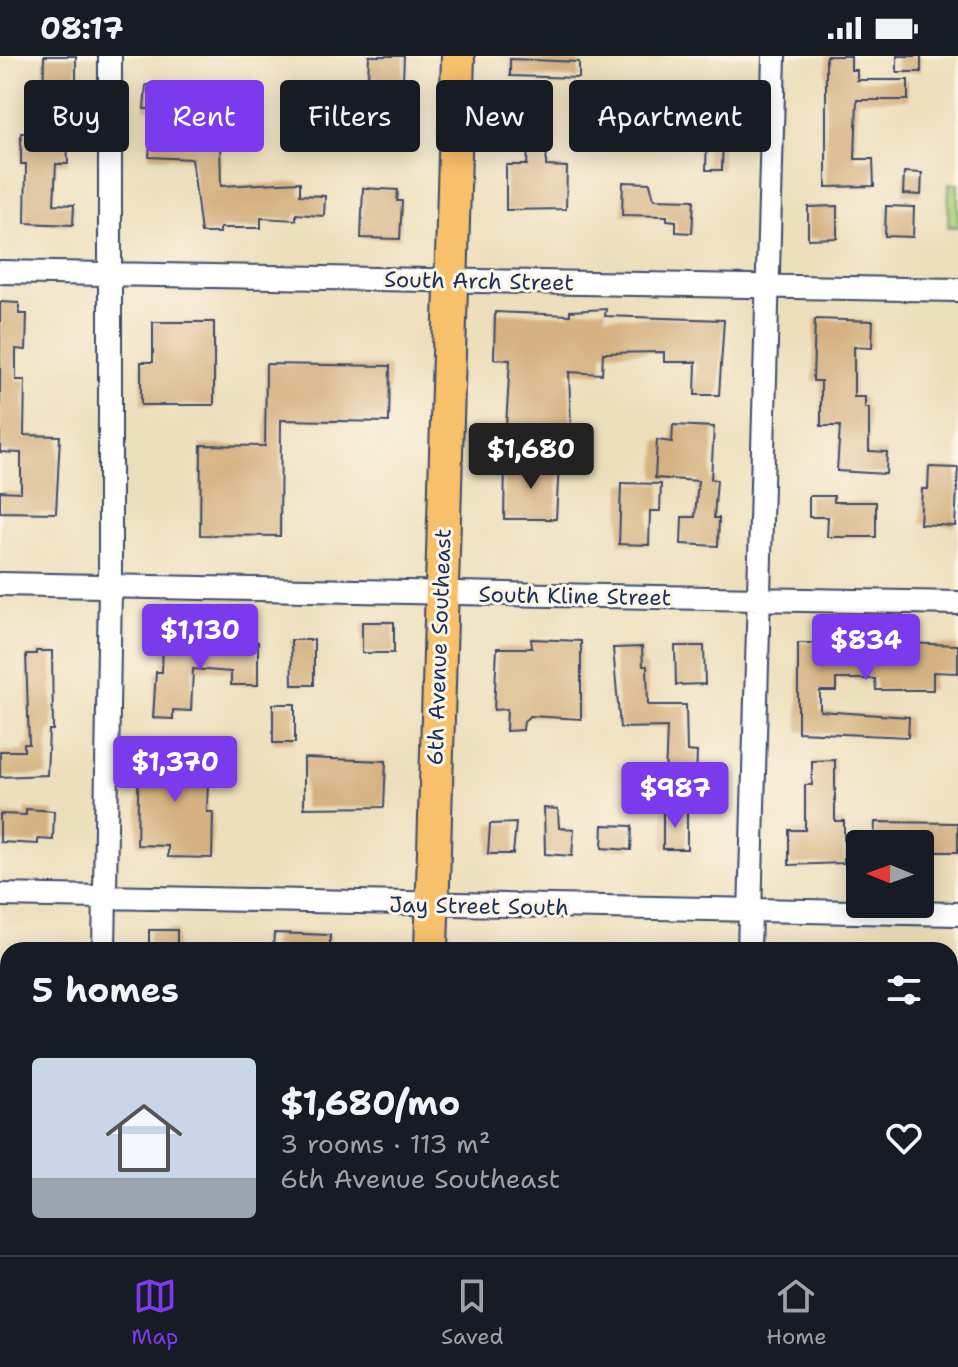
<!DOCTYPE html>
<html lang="en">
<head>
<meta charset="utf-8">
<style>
	body { margin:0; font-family:"Shantell Sans",sans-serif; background:#20242c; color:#f1f3f6; height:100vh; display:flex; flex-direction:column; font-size:30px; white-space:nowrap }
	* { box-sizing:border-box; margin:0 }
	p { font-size:26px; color:#9ea1a6 }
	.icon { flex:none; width:44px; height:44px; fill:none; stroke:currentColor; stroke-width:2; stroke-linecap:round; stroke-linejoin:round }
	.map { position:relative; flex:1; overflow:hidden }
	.side { position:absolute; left:0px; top:886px; width:958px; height:314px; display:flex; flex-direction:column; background:#171b24; border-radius:24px 24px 0 0; box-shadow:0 4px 20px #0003 }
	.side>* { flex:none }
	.hud { position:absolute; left:24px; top:24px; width:910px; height:72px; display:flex; gap:16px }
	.needle { width:52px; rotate:271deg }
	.tools { position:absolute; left:846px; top:774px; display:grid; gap:16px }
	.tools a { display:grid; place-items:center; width:88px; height:88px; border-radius:8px; background:#171b24; box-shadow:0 4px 20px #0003; font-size:40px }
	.price { position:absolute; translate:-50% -68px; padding:0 18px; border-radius:8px; background:#7c3aed; color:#fff; font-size:26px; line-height:52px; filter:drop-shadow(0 2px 4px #0008) }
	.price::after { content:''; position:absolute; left:50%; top:48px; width:24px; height:18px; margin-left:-12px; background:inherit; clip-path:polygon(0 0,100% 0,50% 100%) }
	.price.on { background:#222; color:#fff }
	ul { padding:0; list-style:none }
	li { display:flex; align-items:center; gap:24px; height:200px; padding:0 32px }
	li+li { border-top:2px solid #363941 }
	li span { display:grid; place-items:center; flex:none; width:224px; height:160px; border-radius:8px; color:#555 }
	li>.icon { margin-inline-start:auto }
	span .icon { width:96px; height:96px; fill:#fffc; stroke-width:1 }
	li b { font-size:34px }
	h2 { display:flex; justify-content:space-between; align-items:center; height:96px; padding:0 32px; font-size:34px }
	.pill { padding:0 28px; border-radius:8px; background:#171b24; box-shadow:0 4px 20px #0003; font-size:28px; line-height:72px }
	.pill.on { background:#7c3aed; color:#fff }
	.status { display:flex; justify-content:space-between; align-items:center; height:56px; padding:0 40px; background:#171b24; direction:ltr }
	.status svg { height:22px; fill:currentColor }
	.dock { display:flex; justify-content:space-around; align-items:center; height:112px; border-top:2px solid #363941; background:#171b24; font-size:22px; color:#9ea1a6 }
	.dock a { display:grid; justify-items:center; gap:4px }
	.dock .on { color:#7c3aed }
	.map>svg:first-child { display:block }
	.park { fill:url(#park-crowns); stroke:#67826e; stroke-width:2 }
	.building { fill:#d6b282 }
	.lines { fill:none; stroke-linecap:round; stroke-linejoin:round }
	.minor-casing { stroke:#3a496c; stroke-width:26 }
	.highway-casing { stroke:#3a496c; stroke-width:36 }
	.minor { stroke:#fff; stroke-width:22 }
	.highway { stroke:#f7c06b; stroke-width:32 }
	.labels { text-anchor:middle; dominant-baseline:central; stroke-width:6; stroke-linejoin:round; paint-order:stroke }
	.street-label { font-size:22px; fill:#1b2f5e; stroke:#fcf5e5 }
</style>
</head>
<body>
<div class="status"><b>08:17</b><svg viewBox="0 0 49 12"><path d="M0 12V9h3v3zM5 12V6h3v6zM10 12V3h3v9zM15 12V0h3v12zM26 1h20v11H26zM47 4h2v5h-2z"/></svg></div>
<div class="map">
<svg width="958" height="1199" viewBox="0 0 958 1199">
	<defs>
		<pattern id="park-crowns" width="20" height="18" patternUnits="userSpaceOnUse" patternTransform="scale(2)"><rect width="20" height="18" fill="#b3d57d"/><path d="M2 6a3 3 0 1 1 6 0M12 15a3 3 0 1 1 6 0" fill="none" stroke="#99b76e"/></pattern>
	</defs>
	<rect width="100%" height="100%" fill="#fcf5e5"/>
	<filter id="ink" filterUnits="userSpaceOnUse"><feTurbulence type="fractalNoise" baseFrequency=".0125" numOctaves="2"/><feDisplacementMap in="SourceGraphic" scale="16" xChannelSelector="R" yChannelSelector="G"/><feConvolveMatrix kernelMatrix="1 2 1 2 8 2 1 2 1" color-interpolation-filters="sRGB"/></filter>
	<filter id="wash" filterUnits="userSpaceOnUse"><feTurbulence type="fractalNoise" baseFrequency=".006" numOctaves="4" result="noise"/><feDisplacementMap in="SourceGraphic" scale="32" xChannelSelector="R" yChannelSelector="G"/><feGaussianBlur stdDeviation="1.8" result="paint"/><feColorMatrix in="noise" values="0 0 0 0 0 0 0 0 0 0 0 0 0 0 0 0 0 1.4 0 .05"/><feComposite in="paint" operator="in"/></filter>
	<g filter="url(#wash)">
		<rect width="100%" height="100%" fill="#eddfbc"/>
		<path class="park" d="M949,128H958V171H948Z"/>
		<g id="blocks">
			<path class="building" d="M44,0H76V46H43Z
				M369,0H404L403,24L368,23Z
				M826,0H851V14H857V24H908V44H857L855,103H873L874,130L826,131Z
				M897,0H921V16H897Z
				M510,3L579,6V22L510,20Z
				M146,29L184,30L182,85L220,84L221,130L300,126V139L325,140L324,160L296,158V164L261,162V172H220V177H201L192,103L149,101L152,53H144Z
				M691,44L735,47L733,77H723L722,114H706L707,76L702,75V69L689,68Z
				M67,76L68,108H56L54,148L74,149L73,169L25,167L26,108H21V77Z
				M528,91H547L546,110L567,111L566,153L506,154V109H527Z
				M904,116L922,117L921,139L903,138Z
				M623,126L650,127L654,143L694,144L692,177L676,176V165L667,164V160L622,159Z
				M363,132L398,134L397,145H402L400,183L361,182Z
				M837,150V182L808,183V151Z
				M886,150L914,151L913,181L885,180Z
				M0,246L19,247V258H27L26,294L16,293V324H25L24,379L60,380L56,457L0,456V435L21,436V397L0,396Z
				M606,253L605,260L724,264L719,339H695L696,306H664V296L603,297L602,318L569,316L571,371L506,370L510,304L494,303L495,256L570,259V255Z
				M815,263L873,265L872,292L854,291V341H865V352H869V395L887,396L886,418L837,415L840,370H821V325H813Z
				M153,266H214V349H141V306H153Z
				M266,308L390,310L389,366L281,364L280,480L200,479L201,389L265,390Z
				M673,369L714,371L711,423L717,424L714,462H719L718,490L681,488L682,461H695L698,425L655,422L657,384L672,386Z
				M505,407H559L556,463H504Z
				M929,411L958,412L955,470L920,468L922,433H928Z
				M621,427L661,428L660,455H650L649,489L619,488Z
				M809,440H834V446H876V481H827L828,461H809Z
				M362,566H394V597H362Z
				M531,583L581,585V663L530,660L524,665L523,674L506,675L507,653L494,654L497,592H532Z
				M291,584H314V629H292Z
				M163,586L231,590V586H258V629H231V616L193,613L191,655L173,654V663L153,662L156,616H162Z
				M875,586L958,589V617L933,616V634H876L875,623H836V635H820V655L909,661L908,681L798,676V587H819L818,591H875Z
				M675,590H704L705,628L676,629Z
				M642,591L643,610H647L648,649H686L687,695L697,696L696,723L665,722L667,671L620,672L613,592Z
				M36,595H52L53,674H49L47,719L0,721V695H24V688H29L26,598H36Z
				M273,648H295V687H273Z
				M139,696L209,697L207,756H213L212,802L168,801V790L137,789Z
				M304,702L386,705L384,751L304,752Z
				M835,704V765H844V807L789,809V774H805V729H812V705Z
				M544,752L558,753L559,772L574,773L572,800L545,798Z
				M26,753L54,755L53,784L38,783V788L0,786V758L26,759Z
				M663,754H687V793H663Z
				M875,766L958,767V796H920V788H874Z
				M516,767L513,798H488L490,768Z
				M603,769L632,770L631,794L602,792Z
				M149,874H177V894H149Z
				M274,877L330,879V894H273Z"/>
		</g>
	</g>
	<g filter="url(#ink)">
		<use href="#blocks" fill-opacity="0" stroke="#3a496c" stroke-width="2"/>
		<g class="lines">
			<g class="minor-casing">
				<path id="minor" d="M0,216L958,234
					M0,528L958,547
					M0,839L958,858
					M104,894L110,530V0
					M749,894L774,0
					M0,1187H8
					M382,1192L816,1199
					M101,1199L102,1192"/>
			</g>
			<g class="highway-casing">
				<path id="highway" d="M431,894L458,0
					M421,1199V1192"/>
			</g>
			<use href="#minor" class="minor"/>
			<use href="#highway" class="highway"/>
		</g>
	</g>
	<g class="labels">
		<g class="street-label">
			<text transform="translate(479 225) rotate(1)">South Arch Street</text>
			<text transform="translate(575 540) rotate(1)">South Kline Street</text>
			<text transform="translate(439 591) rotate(-88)">6th Avenue Southeast</text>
			<text transform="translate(479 850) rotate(1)">Jay Street South</text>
		</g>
	</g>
</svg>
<div class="tools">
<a><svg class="needle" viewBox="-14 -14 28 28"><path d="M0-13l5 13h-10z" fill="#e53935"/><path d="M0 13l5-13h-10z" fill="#9ea1a6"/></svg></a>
</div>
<b class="price on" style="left:531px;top:435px">$1,680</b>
<b class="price" style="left:200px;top:616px">$1,130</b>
<b class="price" style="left:866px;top:626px">$834</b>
<b class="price" style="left:175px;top:748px">$1,370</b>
<b class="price" style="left:675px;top:774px">$987</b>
<div class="hud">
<a class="pill">Buy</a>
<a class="pill on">Rent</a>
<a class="pill">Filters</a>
<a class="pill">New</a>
<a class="pill">Apartment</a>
</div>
<section class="side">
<h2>5 homes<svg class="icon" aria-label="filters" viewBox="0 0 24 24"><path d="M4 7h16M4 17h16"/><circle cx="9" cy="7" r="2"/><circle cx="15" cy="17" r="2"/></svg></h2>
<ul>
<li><span style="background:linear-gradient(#c9d6e8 75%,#9aa5b1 0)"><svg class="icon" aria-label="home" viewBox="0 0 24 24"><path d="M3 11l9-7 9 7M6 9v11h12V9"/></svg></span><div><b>$1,680/mo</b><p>3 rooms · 113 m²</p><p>6th Avenue Southeast</p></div><svg class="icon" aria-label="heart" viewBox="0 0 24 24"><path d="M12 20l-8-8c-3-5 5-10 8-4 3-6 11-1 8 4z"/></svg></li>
</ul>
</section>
</div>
<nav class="dock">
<a class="on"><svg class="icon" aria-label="map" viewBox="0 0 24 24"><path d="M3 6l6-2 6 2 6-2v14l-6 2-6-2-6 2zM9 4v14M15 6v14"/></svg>Map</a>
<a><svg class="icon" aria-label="saved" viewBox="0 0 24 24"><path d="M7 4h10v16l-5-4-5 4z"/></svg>Saved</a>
<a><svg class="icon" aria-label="home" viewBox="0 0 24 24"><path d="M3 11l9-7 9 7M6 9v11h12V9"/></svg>Home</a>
</nav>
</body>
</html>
